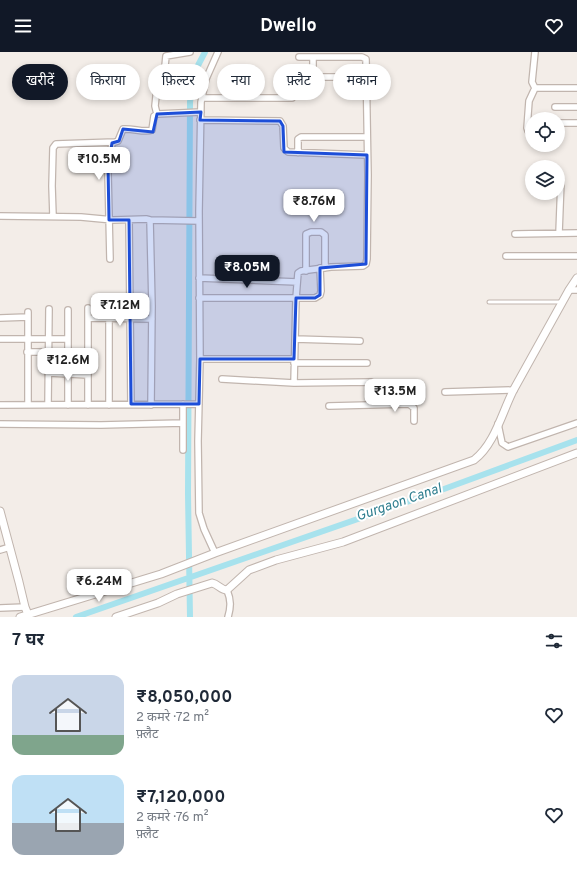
<!DOCTYPE html>
<html lang="hi">
<head>
<meta charset="utf-8">
<style>
	body { margin:0; font-family:Overpass,"Noto Sans Devanagari",sans-serif; background:#f6f6f7; color:#1f2937; height:100vh; display:flex; flex-direction:column; font-size:15px; white-space:nowrap }
	* { box-sizing:border-box; margin:0 }
	p { font-size:13px; color:#747a83 }
	.icon { flex:none; width:22px; height:22px; fill:none; stroke:currentColor; stroke-width:2; stroke-linecap:round; stroke-linejoin:round }
	.map { position:relative; height:565px; overflow:hidden }
	.sheet { display:flex; flex-direction:column; background:#fff; flex:1 }
	.sheet>* { flex:none }
	.banner { position:absolute; left:12px; top:12px; width:553px; height:36px; display:flex; gap:8px }
	.controls { position:absolute; left:525px; top:60px; display:grid; gap:8px }
	.controls a { display:grid; place-items:center; width:40px; height:40px; border-radius:50%; background:#fff; box-shadow:0 2px 6px #0003; font-size:20px }
	.price { position:absolute; translate:-50% -34px; padding:0 9px; border-radius:8px; background:#fff; color:#222; font-size:13px; line-height:26px; filter:drop-shadow(0 1px 2px #0008) }
	.price::after { content:''; position:absolute; left:50%; top:24px; width:12px; height:9px; margin-left:-6px; background:inherit; clip-path:polygon(0 0,100% 0,50% 100%) }
	.price.active { background:#111827; color:#fff }
	ul { padding:0; list-style:none }
	li { display:flex; align-items:center; gap:12px; height:100px; padding:0 12px }
	li span { display:grid; place-items:center; flex:none; width:112px; height:80px; border-radius:12px; color:#555 }
	li>.icon { margin-inline-start:auto }
	span .icon { width:48px; height:48px; fill:#fffc; stroke-width:1 }
	li b { font-size:17px }
	h2 { display:flex; justify-content:space-between; align-items:center; height:48px; padding:0 12px; font-size:17px }
	.chip { padding:0 14px; border-radius:18px; background:#fff; box-shadow:0 2px 6px #0003; font-size:14px; line-height:36px }
	.chip.active { background:#111827; color:#fff }
	header { display:flex; justify-content:space-between; align-items:center; height:52px; padding:0 12px; background:#111827; color:#fff; font-size:18px; font-weight:700 }
	.map>svg:first-child { display:block }
	.lines { fill:none; stroke-linecap:round; stroke-linejoin:round }
	.canal { stroke:#a7e2ed; stroke-width:6 }
	.service-casing { stroke:#c1b5ae; stroke-width:5 }
	.minor-casing { stroke:#c1b5ae; stroke-width:8 }
	.tertiary-casing { stroke:#c1b5ae; stroke-width:9 }
	.service { stroke:#fff; stroke-width:3 }
	.minor { stroke:#fff; stroke-width:5.5 }
	.tertiary { stroke:#fff; stroke-width:7 }
	.marked { fill:#1d4ed8; fill-opacity:0.2; stroke:#1d4ed8; stroke-width:3; stroke-linejoin:round }
	.labels { text-anchor:middle; dominant-baseline:central; stroke-width:4; stroke-linejoin:round; paint-order:stroke }
	.water-label { font-size:14px; font-style:italic; fill:#2d7d8e; stroke:#fff }
</style>
</head>
<body>
<header><svg class="icon" aria-label="menu" viewBox="0 0 24 24"><path d="M4 6h16M4 12h16M4 18h16"/></svg>Dwello<svg class="icon" aria-label="heart" viewBox="0 0 24 24"><path d="M12 20l-8-8c-3-5 5-10 8-4 3-6 11-1 8 4z"/></svg></header>
<div class="map">
<svg width="577" height="565" viewBox="0 0 577 565">
	<rect width="100%" height="100%" fill="#f3ede8"/>
	<g class="lines">
		<path class="canal" d="M76,565L444,437L577,388
			M190,565L188,442L190,50L194,21L205,0"/>
		<g class="service-casing">
			<path id="service" d="M489,250H561"/>
		</g>
		<g class="minor-casing">
			<path id="minor" d="M535,0L532,30L535,36H577
				M313,5V22L316,25H366
				M164,24L177,27L187,35L204,36
				M202,46H292
				M555,55H577
				M157,62L155,54L157,35L164,24L166,4L190,0
				M200,68L280,69L283,74L284,96L288,100L367,103
				M558,71H577
				M532,83L528,79L527,76L529,49L535,36
				M298,101V87L301,85H367
				M0,164L81,165L113,168L146,167L150,168L152,254L151,353
				M53,164L52,134L53,96L56,92L115,90L118,89L123,77C133,76 144,81 152,78L154,64L157,62L201,60
				M129,168L131,352
				M150,168L199,169
				M559,181L561,129
				M515,182L577,181
				M506,204H577
				M110,207L108,121L112,91
				M306,219V182L311,180H321L325,183V216
				M199,226L297,230
				M569,238H577
				M199,246H315L320,243L321,239L320,216
				M109,255V353
				M88,256V353
				M68,258V353
				M0,266L28,265
				M88,266L152,267
				M0,287H68
				M295,287L360,289
				M27,300H48
				M200,307H294
				M294,311H367
				M48,321L88,323
				M222,327L294,331L371,330C378,334 376,345 376,353
				M294,331L296,246L298,221L301,219L331,215L363,214L366,212L367,207L368,123L366,7L362,5H299
				M445,340L514,338
				M183,352V398
				M0,353L199,352
				M28,353V260
				M48,353L49,257
				M329,354L409,352L414,356V369
				M0,372L101,373L183,371
				M498,372L502,391L508,395L577,371
				M0,498L10,495
				M215,501L204,477L199,461L198,389L200,307L199,159L201,50L206,27L218,0
				M227,538C231,548 231,555 228,565
				M0,556L25,555"/>
		</g>
		<g class="tertiary-casing">
			<path id="tertiary" d="M0,459L19,530L25,555L29,565
				M20,565L161,522L215,501L474,408C495,392 502,360 514,337C532,304 551,271 569,238L577,226
				M116,565L158,551L177,542L212,531C218,532 221,538 227,538L249,518L276,508L343,490L577,401"/>
		</g>
		<use href="#service" class="service"/>
		<use href="#minor" class="minor"/>
		<use href="#tertiary" class="tertiary"/>
	</g>
	<path class="marked" d="M201,60L200,68L280,69L283,74L284,100L367,103L366,212L320,216V243L315,246H296L294,307H200L199,352H131L129,168H109L108,115L112,91L119,89L123,77L153,80L157,62Z"/>
	<g class="labels">
		<g class="water-label">
			<text transform="translate(399 451) rotate(-19)">Gurgaon Canal</text>
		</g>
	</g>
</svg>
<div class="controls">
<a><svg class="icon" aria-label="locate" viewBox="0 0 24 24"><circle cx="12" cy="12" r="6"/><path d="M12 2v4M12 18v4M2 12h4M18 12h4"/></svg></a>
<a><svg class="icon" aria-label="layers" viewBox="0 0 24 24"><path d="M12 4l9 5-9 5-9-5zM3 14l9 5 9-5"/></svg></a>
</div>
<b class="price" style="left:99px;top:129px">₹10.5M</b>
<b class="price" style="left:314px;top:171px">₹8.76M</b>
<b class="price active" style="left:247px;top:237px">₹8.05M</b>
<b class="price" style="left:120px;top:275px">₹7.12M</b>
<b class="price" style="left:68px;top:330px">₹12.6M</b>
<b class="price" style="left:395px;top:361px">₹13.5M</b>
<b class="price" style="left:99px;top:551px">₹6.24M</b>
<div class="banner">
<a class="chip active">खरीदें</a>
<a class="chip">किराया</a>
<a class="chip">फ़िल्टर</a>
<a class="chip">नया</a>
<a class="chip">फ़्लैट</a>
<a class="chip">मकान</a>
</div>
</div>
<section class="sheet">
<h2>7 घर<svg class="icon" aria-label="filters" viewBox="0 0 24 24"><path d="M4 7h16M4 17h16"/><circle cx="9" cy="7" r="2"/><circle cx="15" cy="17" r="2"/></svg></h2>
<ul>
<li><span style="background:linear-gradient(#c9d6e8 75%,#7fa58c 0)"><svg class="icon" aria-label="home" viewBox="0 0 24 24"><path d="M3 11l9-7 9 7M6 9v11h12V9"/></svg></span><div><b>₹8,050,000</b><p>2 कमरे · 72 m²</p><p>फ़्लैट</p></div><svg class="icon" aria-label="heart" viewBox="0 0 24 24"><path d="M12 20l-8-8c-3-5 5-10 8-4 3-6 11-1 8 4z"/></svg></li>
<li><span style="background:linear-gradient(#bfe0f5 60%,#9aa5b1 0)"><svg class="icon" aria-label="home" viewBox="0 0 24 24"><path d="M3 11l9-7 9 7M6 9v11h12V9"/></svg></span><div><b>₹7,120,000</b><p>2 कमरे · 76 m²</p><p>फ़्लैट</p></div><svg class="icon" aria-label="heart" viewBox="0 0 24 24"><path d="M12 20l-8-8c-3-5 5-10 8-4 3-6 11-1 8 4z"/></svg></li>
</ul>
</section>
</body>
</html>
